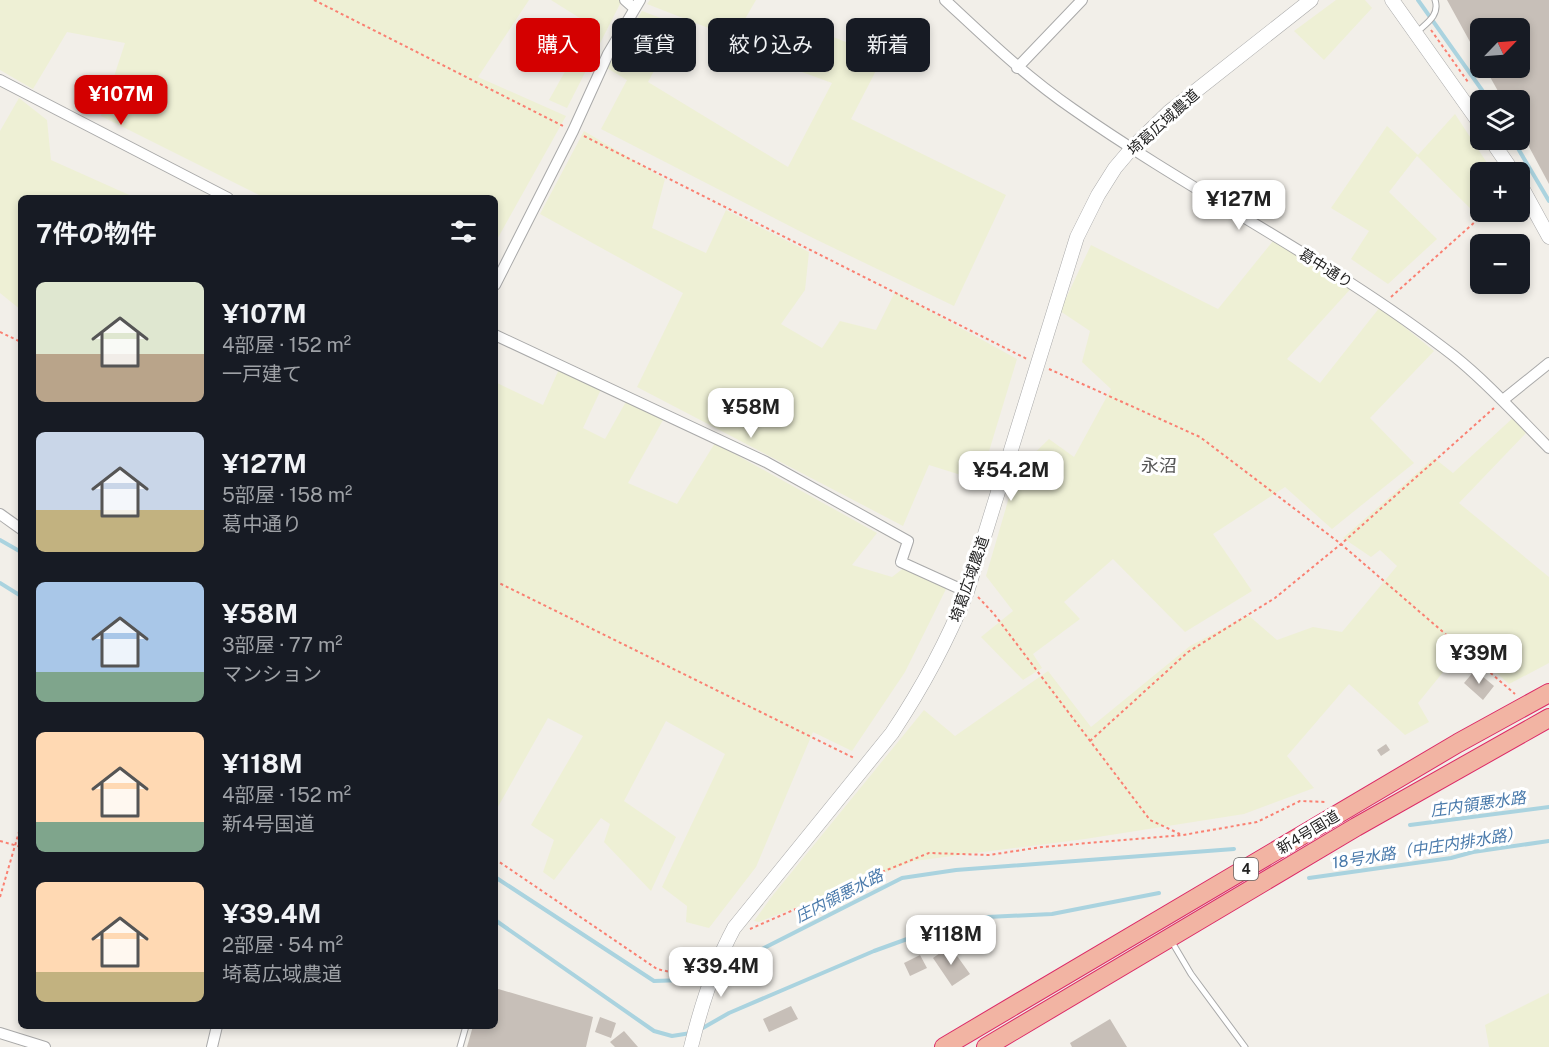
<!DOCTYPE html>
<html lang="ja">
<head>
<meta charset="utf-8">
<style>
	body { margin:0; font-family:"Public Sans","Noto Sans JP",sans-serif; background:#242831; color:#f1f3f6; height:100vh; display:flex; flex-direction:column; font-size:22px; white-space:nowrap }
	* { box-sizing:border-box; margin:0 }
	p { font-size:20px; color:#9ea1a6 }
	.icon { flex:none; width:33px; height:33px; fill:none; stroke:currentColor; stroke-width:2; stroke-linecap:round; stroke-linejoin:round }
	.map { position:relative; flex:1; overflow:hidden }
	.panel { position:absolute; left:18px; top:195px; width:480px; height:834px; display:flex; flex-direction:column; background:#171b24; border-radius:9px; box-shadow:0 3px 9px #0003 }
	.panel>* { flex:none }
	.guide { position:absolute; left:516px; top:18px; width:570px; height:54px; display:flex; gap:12px }
	.needle { width:39px; rotate:65deg }
	.tools { position:absolute; left:1470px; top:18px; display:grid; gap:12px }
	.tools a { display:grid; place-items:center; width:60px; height:60px; border-radius:9px; background:#171b24; box-shadow:0 3px 9px #0003; font-size:30px }
	.price { position:absolute; translate:-50% -51px; padding:0 14px; border-radius:12px; background:#fff; color:#222; font-size:20px; line-height:39px; filter:drop-shadow(0 2px 3px #0008) }
	.price::after { content:''; position:absolute; left:50%; top:36px; width:18px; height:14px; margin-left:-9px; background:inherit; clip-path:polygon(0 0,100% 0,50% 100%) }
	.price.on { background:#d40000; color:#fff }
	ul { padding:0; list-style:none }
	li { display:flex; align-items:center; gap:18px; height:150px; padding:0 18px }
	li span { display:grid; place-items:center; flex:none; width:168px; height:120px; border-radius:9px; color:#555 }
	li>.icon { margin-inline-start:auto }
	span .icon { width:72px; height:72px; fill:#fffc; stroke-width:1 }
	li b { font-size:26px }
	h2 { display:flex; justify-content:space-between; align-items:center; height:72px; padding:0 18px; font-size:26px }
	.pill { padding:0 21px; border-radius:9px; background:#171b24; box-shadow:0 3px 9px #0003; font-size:21px; line-height:54px }
	.pill.on { background:#d40000; color:#fff }
	.map>svg:first-child { display:block }
	.farmland { fill:#eef0d5 }
	.lines { fill:none; stroke-linecap:round; stroke-linejoin:round }
	.stream { stroke:#aad3df; stroke-width:4 }
	.building { fill:#c7bfb8 }
	.service-casing { stroke:#a9a9a9; stroke-width:7 }
	.minor-casing { stroke:#a9a9a9; stroke-width:12 }
	.tertiary-casing { stroke:#a9a9a9; stroke-width:15 }
	.trunk-casing { stroke:#dc2a67; stroke-width:20 }
	.path { stroke:#fa8072; stroke-width:2; stroke-dasharray:3 3; stroke-linecap:butt }
	.service { stroke:#fff; stroke-width:5 }
	.minor { stroke:#fff; stroke-width:10 }
	.tertiary { stroke:#fff; stroke-width:14 }
	.trunk { stroke:#f2b4a3; stroke-width:18 }
	.labels { text-anchor:middle; dominant-baseline:central; stroke-width:6; stroke-linejoin:round; paint-order:stroke }
	.shield { fill:#fff; stroke:#646464; stroke-width:1.5 }
	.shield-label { font-size:14px; font-weight:bold; fill:#222 }
	.street-label { font-size:15px; fill:#222; stroke:#fff }
	.water-label { font-size:16px; font-style:italic; fill:#4a7aab; stroke:#fff }
	.quarter-label { font-size:18px; fill:#555; stroke:#fff }
</style>
</head>
<body>
<div class="map">
<svg width="1549" height="1047" viewBox="0 0 1549 1047">
	<rect width="100%" height="100%" fill="#f2efe9"/>
	<path class="farmland" d="M0,0H529L478,77L566,116L495,243V198H265L101,116L125,43L67,32L33,89L0,70Z
		M551,0H622L567,108L549,100L591,25Z
		M650,0H756L734,38L647,4Z
		M1336,0H1365L1372,8L1324,60L1294,31Z
		M642,11L679,25L648,82L788,167L832,83L802,72L821,32L883,57L851,119L1006,195L954,306L813,238L601,129L627,80L607,68Z
		M19,98L47,120L51,160L136,198H21V310L0,293V131Z
		M1455,114L1493,172H1480V206L1476,214L1417,156L1389,192L1437,239L1388,284L1351,259L1369,231L1331,208L1387,126L1418,155Z
		M584,131L665,179L652,228L706,253L726,210L809,252L805,290L781,324L822,348L840,321L876,330L895,292L1017,359L980,481L929,465L903,526L637,387L683,293L540,214Z
		M1277,236L1355,284L1287,359L1320,383L1380,307L1434,351L1370,418L1414,463L1332,529L1285,487L1213,534L1252,591L1185,632L1113,559L1064,602L1080,619L1033,654L1042,668L1023,680L981,637L1013,611L986,576L1017,470L1049,439L1074,457L1111,389L1082,362L1090,331L1060,311L1091,245L1218,309Z
		M560,367L603,385L583,428L605,439L628,398L663,420L628,483L677,504L715,443L877,533L852,565L892,577L905,567L947,587L905,672L852,751L813,732L756,867L709,928L686,922L687,906L662,887L725,754L666,721L624,801L676,837L651,891L604,842L610,824L601,818L554,880L543,872L554,840L531,825L583,736L548,718L495,812V382L543,405Z
		M1515,416L1526,433L1459,503L1549,577V663L1509,684L1465,645L1418,703L1429,722L1405,735L1349,684L1287,756L1314,788L1244,814L1085,839L914,861L759,922L754,921L773,895L924,710L955,736L1048,671L1091,727L1190,646L1248,615L1277,640L1313,627L1342,632L1397,566L1380,550L1371,557L1343,538L1434,458L1453,473Z
		M1549,993V1047H1489L1485,1025Z"/>
	<g class="lines">
		<path class="stream" d="M1418,0L1489,100
			M1513,140L1549,201
			M0,540L21,552
			M0,583L21,596
			M1410,825L1549,807
			M495,877L654,981L683,980L712,969
			M1309,878L1451,858L1473,852L1549,841
			M495,920L654,1031L672,1036L691,1033
			M722,965L760,950L902,878L956,870L1234,849
			M701,1029L729,1013L874,951L932,930L987,917L1052,914L1159,893"/>
	</g>
	<path class="building" d="M1447,0H1549V184L1520,130V100H1503L1485,68H1520V28H1480V60Z
		M1475,670L1494,686L1483,700L1464,683Z
		M1386,744L1390,750L1381,756L1377,750Z
		M950,946L970,974L952,986L933,958Z
		M920,955L927,968L910,976L904,963Z
		M495,988L593,1017L586,1047H467L473,1026H495Z
		M791,1006L798,1019L769,1032L763,1019Z
		M600,1017L616,1023L611,1038L595,1032Z
		M1110,1019L1127,1047H1072L1070,1043Z
		M624,1031L638,1047H615L610,1042Z"/>
	<g class="lines">
		<g class="service-casing">
			<path id="service" d="M1417,32C1427,23 1440,15 1435,0
				M1172,942L1191,974L1245,1047
				M460,1047L466,1026"/>
		</g>
		<g class="minor-casing">
			<path id="minor" d="M625,0L634,8
				M945,0C987,39 1025,76 1073,109C1197,196 1335,263 1454,356C1488,383 1518,417 1549,448
				M1017,68L1082,0
				M0,80L228,198
				M495,285L573,131L608,54L640,0
				M495,335L766,462L908,541L901,562L967,592
				M1503,400L1549,363
				M0,514L21,529
				M0,1033L45,1047
				M212,1047L217,1026"/>
		</g>
		<g class="tertiary-casing">
			<path id="tertiary" d="M1392,0L1480,124
				M1491,140L1513,172
				M1520,184L1549,237
				M691,1047C701,1006 714,965 734,928L892,733C922,688 947,642 967,592L1077,237L1098,195L1115,168L1132,148L1169,112L1311,0"/>
		</g>
		<g class="trunk-casing">
			<path id="trunk" d="M944,1047L1458,743L1549,693
				M986,1047L1356,827L1549,718"/>
		</g>
		<path class="path" d="M314,0L563,126
			M1431,30L1468,82
			M584,136L1027,359
			M1391,297L1476,221L1483,212
			M0,332L21,342
			M1049,369L1200,437L1341,544L1515,694
			M495,581L854,758
			M978,597L994,614L1150,820L1180,834
			M1090,741L1188,652L1275,598L1341,544L1494,408
			M0,841L21,847
			M495,859L657,969L670,972L707,953
			M0,897L21,825
			M750,929L862,880L929,853L989,855L1042,847L1183,835L1257,822L1300,801L1327,802"/>
		<use href="#service" class="service"/>
		<use href="#minor" class="minor"/>
		<use href="#tertiary" class="tertiary"/>
		<use href="#trunk" class="trunk"/>
	</g>
	<g class="labels">
		<rect class="shield" x="1234" y="858" width="24" height="22" rx="4.5"/>
		<g class="shield-label">
			<text x="1246" y="869">4</text>
		</g>
		<g class="street-label">
			<text transform="translate(1163 122) rotate(-42)">埼葛広域農道</text>
			<text transform="translate(1326 268) rotate(32)">葛中通り</text>
			<text transform="translate(969 579) rotate(-71)">埼葛広域農道</text>
			<text transform="translate(1308 832) rotate(-31)">新4号国道</text>
		</g>
		<g class="water-label">
			<text transform="translate(1478 804) rotate(-8)">庄内領悪水路</text>
			<text transform="translate(1427 848) rotate(-9)">18号水路（中庄内排水路）</text>
			<text transform="translate(839 896) rotate(-27)">庄内領悪水路</text>
		</g>
		<g class="quarter-label">
			<text x="1159" y="465">永沼</text>
		</g>
	</g>
</svg>
<div class="tools">
<a><svg class="needle" viewBox="-14 -14 28 28"><path d="M0-13l5 13h-10z" fill="#e53935"/><path d="M0 13l5-13h-10z" fill="#9ea1a6"/></svg></a>
<a><svg class="icon" aria-label="layers" viewBox="0 0 24 24"><path d="M12 4l9 5-9 5-9-5zM3 14l9 5 9-5"/></svg></a>
<a>+</a>
<a>−</a>
</div>
<b class="price on" style="left:121px;top:126px">¥107M</b>
<b class="price" style="left:1239px;top:231px">¥127M</b>
<b class="price" style="left:751px;top:439px">¥58M</b>
<b class="price" style="left:1011px;top:502px">¥54.2M</b>
<b class="price" style="left:1479px;top:685px">¥39M</b>
<b class="price" style="left:951px;top:966px">¥118M</b>
<b class="price" style="left:721px;top:998px">¥39.4M</b>
<div class="guide">
<a class="pill on">購入</a>
<a class="pill">賃貸</a>
<a class="pill">絞り込み</a>
<a class="pill">新着</a>
</div>
<section class="panel">
<h2>7件の物件<svg class="icon" aria-label="filters" viewBox="0 0 24 24"><path d="M4 7h16M4 17h16"/><circle cx="9" cy="7" r="2"/><circle cx="15" cy="17" r="2"/></svg></h2>
<ul>
<li><span style="background:linear-gradient(#dfe7d0 60%,#b9a48a 0)"><svg class="icon" aria-label="home" viewBox="0 0 24 24"><path d="M3 11l9-7 9 7M6 9v11h12V9"/></svg></span><div><b>¥107M</b><p>4部屋 · 152 m²</p><p>一戸建て</p></div></li>
<li><span style="background:linear-gradient(#c9d6e8 65%,#c2b280 0)"><svg class="icon" aria-label="home" viewBox="0 0 24 24"><path d="M3 11l9-7 9 7M6 9v11h12V9"/></svg></span><div><b>¥127M</b><p>5部屋 · 158 m²</p><p>葛中通り</p></div></li>
<li><span style="background:linear-gradient(#a9c7e8 75%,#7fa58c 0)"><svg class="icon" aria-label="home" viewBox="0 0 24 24"><path d="M3 11l9-7 9 7M6 9v11h12V9"/></svg></span><div><b>¥58M</b><p>3部屋 · 77 m²</p><p>マンション</p></div></li>
<li><span style="background:linear-gradient(#ffd9b3 75%,#7fa58c 0)"><svg class="icon" aria-label="home" viewBox="0 0 24 24"><path d="M3 11l9-7 9 7M6 9v11h12V9"/></svg></span><div><b>¥118M</b><p>4部屋 · 152 m²</p><p>新4号国道</p></div></li>
<li><span style="background:linear-gradient(#ffd9b3 75%,#c2b280 0)"><svg class="icon" aria-label="home" viewBox="0 0 24 24"><path d="M3 11l9-7 9 7M6 9v11h12V9"/></svg></span><div><b>¥39.4M</b><p>2部屋 · 54 m²</p><p>埼葛広域農道</p></div></li>
</ul>
</section>
</div>
</body>
</html>
